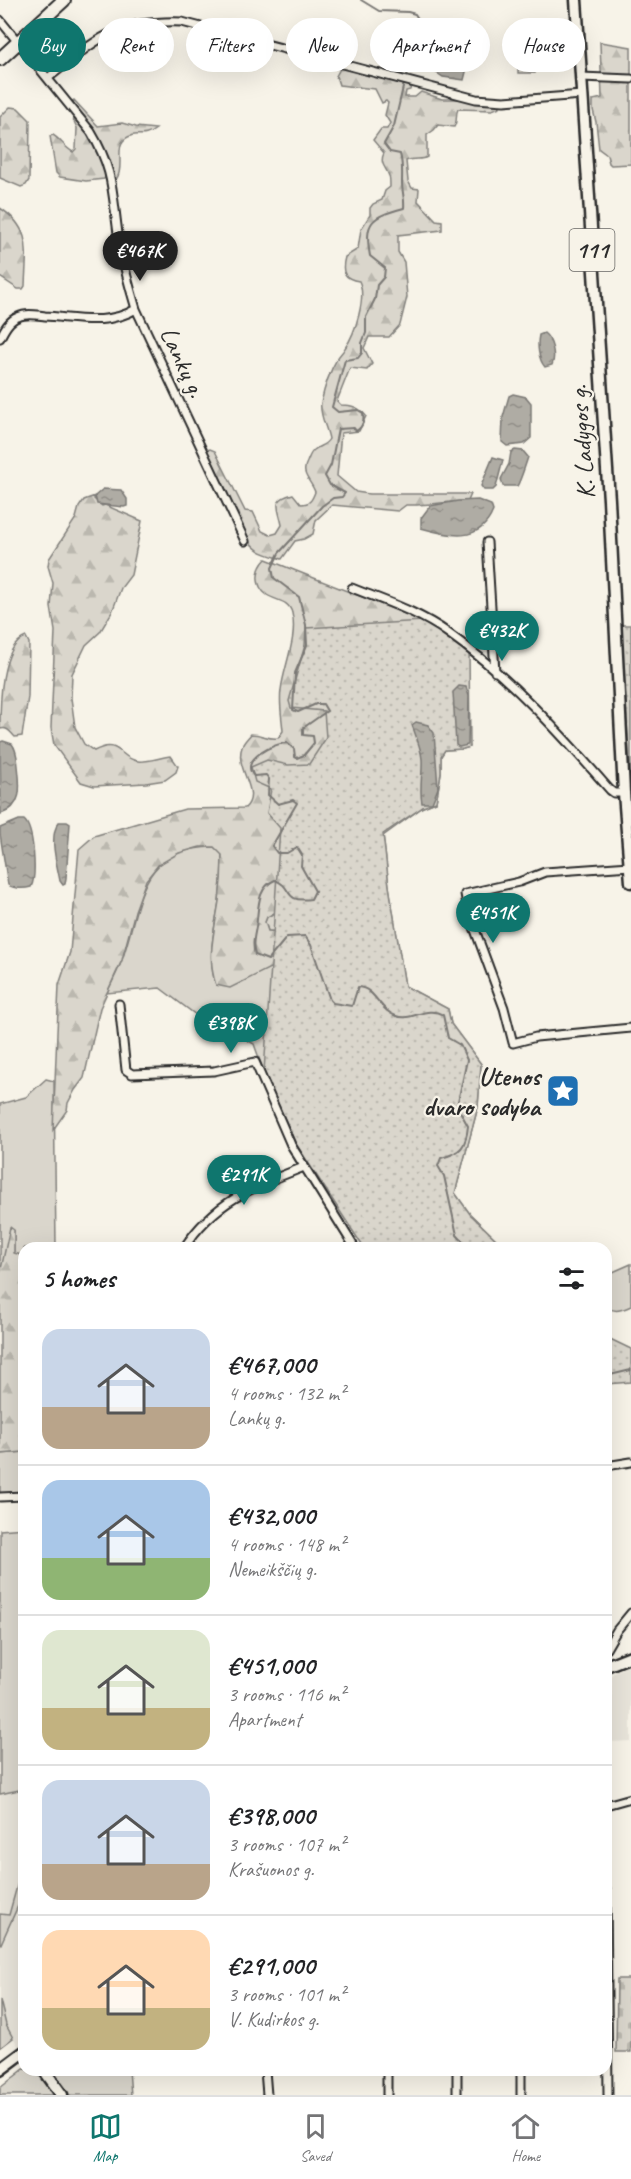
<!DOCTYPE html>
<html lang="en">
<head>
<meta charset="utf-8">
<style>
	body { margin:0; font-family:Caveat,sans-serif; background:#f6f6f6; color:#202124; height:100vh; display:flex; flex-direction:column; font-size:22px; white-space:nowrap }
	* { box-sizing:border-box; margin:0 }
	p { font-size:20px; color:#757577 }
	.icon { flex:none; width:33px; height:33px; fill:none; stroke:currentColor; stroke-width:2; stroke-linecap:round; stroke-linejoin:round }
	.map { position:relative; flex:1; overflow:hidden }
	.drawer { position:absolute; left:18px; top:1242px; width:594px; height:834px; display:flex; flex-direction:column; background:#fff; border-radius:18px; box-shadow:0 6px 24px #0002 }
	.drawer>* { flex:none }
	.guide { position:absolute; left:18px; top:18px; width:596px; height:54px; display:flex; gap:12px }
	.price { position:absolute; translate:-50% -51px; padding:0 14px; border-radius:21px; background:#0f766e; color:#fff; font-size:20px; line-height:39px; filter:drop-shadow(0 2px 3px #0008) }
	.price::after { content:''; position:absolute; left:50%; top:36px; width:18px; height:14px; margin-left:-9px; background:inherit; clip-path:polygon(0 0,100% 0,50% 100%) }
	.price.on { background:#222; color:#fff }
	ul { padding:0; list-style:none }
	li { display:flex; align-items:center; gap:18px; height:150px; padding:0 24px }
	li+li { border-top:2px solid #e0e0e0 }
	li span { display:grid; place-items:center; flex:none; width:168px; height:120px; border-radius:18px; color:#555 }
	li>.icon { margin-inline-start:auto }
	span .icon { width:72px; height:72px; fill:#fffc; stroke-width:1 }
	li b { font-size:26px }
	h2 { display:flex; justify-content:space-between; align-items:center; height:72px; padding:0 24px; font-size:26px }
	.chip { padding:0 21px; border-radius:27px; background:#fff; box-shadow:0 6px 24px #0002; font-size:21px; line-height:54px }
	.chip.on { background:#0f766e; color:#fff }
	.tab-bar { display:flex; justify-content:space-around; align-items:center; height:84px; border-top:2px solid #e0e0e0; background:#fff; font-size:16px; color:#757577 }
	.tab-bar a { display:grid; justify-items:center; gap:3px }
	.tab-bar .on { color:#0f766e }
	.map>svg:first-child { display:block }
	.built { fill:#e8e4da }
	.grass { fill:#dad6cc; stroke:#82807c; stroke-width:1.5 }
	.forest { fill:url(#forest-firs); stroke:#82807c; stroke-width:1.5 }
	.cemetery { fill:url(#cemetery-stones); stroke:#82807c; stroke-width:1.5 }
	.park { fill:url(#park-dots); stroke:#82807c; stroke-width:1.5 }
	.water { fill:url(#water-ripples); stroke:#7a7874; stroke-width:1.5 }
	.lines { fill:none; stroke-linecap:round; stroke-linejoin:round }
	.stream { stroke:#7a7874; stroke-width:2 }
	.street-casing { stroke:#2b2b2b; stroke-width:11 }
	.secondary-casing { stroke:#2b2b2b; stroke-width:15 }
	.primary-casing { stroke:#2b2b2b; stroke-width:15 }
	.highway-casing { stroke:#2b2b2b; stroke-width:16 }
	.street { stroke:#f7f3e8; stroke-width:7 }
	.secondary { stroke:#f7f3e8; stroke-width:10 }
	.primary { stroke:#f7f3e8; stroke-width:10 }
	.highway { stroke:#f7f3e8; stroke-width:12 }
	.labels { text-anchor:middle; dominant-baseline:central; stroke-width:4.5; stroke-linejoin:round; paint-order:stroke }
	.shield { fill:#f7f3e8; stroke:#686764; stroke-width:1.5 }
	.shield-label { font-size:24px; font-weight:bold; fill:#2b2b2b }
	.street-label { font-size:26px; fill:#2b2b2b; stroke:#f7f3e8 }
	.poi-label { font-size:26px; font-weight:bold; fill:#2b2b2b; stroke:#f7f3e8; text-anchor:end }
</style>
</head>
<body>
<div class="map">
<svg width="631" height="2095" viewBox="0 0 631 2095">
	<defs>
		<pattern id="forest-firs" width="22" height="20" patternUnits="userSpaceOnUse" patternTransform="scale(1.5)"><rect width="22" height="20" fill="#dad6cc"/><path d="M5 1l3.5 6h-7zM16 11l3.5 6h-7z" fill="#bbb8af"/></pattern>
		<pattern id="cemetery-stones" width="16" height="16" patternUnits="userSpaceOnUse" patternTransform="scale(1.5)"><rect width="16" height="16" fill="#dad6cc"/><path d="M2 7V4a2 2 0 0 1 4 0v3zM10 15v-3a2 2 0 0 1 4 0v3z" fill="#bbb8af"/></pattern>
		<pattern id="park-dots" width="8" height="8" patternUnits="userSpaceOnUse" patternTransform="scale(1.5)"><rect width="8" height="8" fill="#dad6cc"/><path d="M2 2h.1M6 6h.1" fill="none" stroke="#bbb8af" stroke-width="1.8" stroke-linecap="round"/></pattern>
		<pattern id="water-ripples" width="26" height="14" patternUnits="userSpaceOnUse" patternTransform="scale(1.5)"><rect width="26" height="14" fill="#afaca4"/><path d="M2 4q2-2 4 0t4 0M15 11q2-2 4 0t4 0" fill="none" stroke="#8f8c86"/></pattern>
	</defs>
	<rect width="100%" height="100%" fill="#f7f3e8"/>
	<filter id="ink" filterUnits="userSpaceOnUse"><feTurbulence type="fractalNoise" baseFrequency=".0167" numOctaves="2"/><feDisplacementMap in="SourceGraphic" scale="12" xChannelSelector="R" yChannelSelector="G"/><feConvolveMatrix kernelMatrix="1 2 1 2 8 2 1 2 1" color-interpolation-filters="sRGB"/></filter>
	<g filter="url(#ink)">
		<path class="built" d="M631,1664V1741L610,1742L612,1674Z
			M24,1789V1861L9,1915L0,1914V1794Z
			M24,1902V2046L20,2049L6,2025L0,2000V1946L18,1906Z"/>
		<path class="grass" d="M535,41V73H518V42Z
			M383,834L389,886L405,986L448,1009L451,1024L481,1064L478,1107L455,1193L470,1214L505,1248H364L296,1144L264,1072L254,1044L242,1037L212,1027L160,988L107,993C112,982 118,971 122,960C142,904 136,848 214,847L222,854C222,870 221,886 219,901C215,929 206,957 216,985L281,932L268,931L265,922L267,917L285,907Z
			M46,1079L54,1081L56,1248H24V1256L14,1253V1230L0,1274V1104L26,1097Z
			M631,1264V1306C622,1310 615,1313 606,1307V1275Z
			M24,1452V1492L0,1493V1454Z
			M24,1528V1789L0,1794V1530Z
			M24,1861V1902L18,1906L0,1946V1914L9,1915Z
			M0,2000L6,2025L13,2038L0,2048Z
			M24,2069L129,2070L131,2095H0V2088Z"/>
		<path class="forest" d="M600,42L631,47V164L611,165L609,163L607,155L599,149L596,122L593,110V100L602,98Z
			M341,67L411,86L410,90L406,91L405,97H415L421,92L442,99H460L498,104L500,107L492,110L458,109C455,115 458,121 454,127L438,125L434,130L427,135V157C420,161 414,157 406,161L408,181L412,188L419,189L418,201L436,220L442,221V230L398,235V252L404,262L407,297L400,325L389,337H369L364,348L372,364L367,370L350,368L337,401L341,405C352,405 359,407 366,416L359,431L341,433L337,476L356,492L369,494H471L468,501C447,501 428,506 406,505L398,511L332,505L316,520L313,534L304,539L295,541L282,559C262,553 255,552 244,534L205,451L210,449L215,451L245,511L253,512L262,531L270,535L277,533L282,525C279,508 270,500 293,494L301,504C310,504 312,500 315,492C311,480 300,475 307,462C309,458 310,453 314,450C320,445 325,446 329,439C327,427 319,415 321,403C324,389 330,371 337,359C339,355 343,352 345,348C355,334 367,297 359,281C344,279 341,272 345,257L358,249L361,229L370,215V208L373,204L382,200L385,191L390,187C390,186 390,177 389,176C386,167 379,164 384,153L373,140L381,129H387L390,123L385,115L388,103L386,101L382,103L375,89L339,85L336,76Z
			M74,100L98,126L122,123L136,127L156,129C142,140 138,131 128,137C113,144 125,166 117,178L114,179C107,145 91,128 69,103Z
			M10,107L18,108L30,120L29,180L26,185L21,187L0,178V117Z
			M75,116C90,134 99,153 107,175L104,179L86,181L60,177L56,173L50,136L53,135C61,140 65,148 73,152L76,149L77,128L73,119Z
			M0,208C33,229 26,252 25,286L23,289H18L0,277Z
			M95,496L94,499L102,506L105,505L142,521L131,575L121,588L112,612L100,632L86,645L72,674L71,698L75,727L84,744L94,751C120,737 119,759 138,761C146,763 161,757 171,756L178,766L176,772L165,780L146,783L94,786L81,782L54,745L51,728L55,631L51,607L53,583L48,566L49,559L76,518L79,507L84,500Z
			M266,559L423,621L470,747L463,749L445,750L441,756V773L436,802L423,807L285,907L267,917L265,922L268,931L281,932L284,961L230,988L216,985C206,957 215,929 219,901C221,886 222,870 222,855L214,847H200L179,853L158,865L146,880L135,911L122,960L100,1008L84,1078L75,1090L68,1103L67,1110L53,1130L59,985L70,952L79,849L94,836L185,809L245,808C262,792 234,769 242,747C243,742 248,738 251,734C262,734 270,740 278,738L283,731C282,718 279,703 281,690C284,665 298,638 292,613C289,600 276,601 267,595C254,585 256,569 266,559Z
			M26,637L29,643L28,697L22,736L15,737C10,732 8,727 0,729C0,705 0,646 26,637Z
			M10,1227L14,1230V1253L24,1256V1452L0,1454V1274Z"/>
		<path class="cemetery" d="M617,1979H631V2052H616Z"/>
		<path class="park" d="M423,621L448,636L469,652L470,747L463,749L445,750L441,756V773L436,802L423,807L383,834L389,886L405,986L448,1009L451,1024L481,1064L478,1107L455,1193L470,1214L505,1248H364L296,1144L264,1072L280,828L267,813L271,789L255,782L251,767L267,760L288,765L309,764L326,738L324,711L291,708L289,701L305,645L306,628Z
			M621,625H631V787Z
			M606,1337L631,1349V1382L606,1384Z"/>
		<path class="water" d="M437,46L450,49L453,60L463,65L466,72L464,80L443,77L431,69L429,56Z
			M544,333C552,339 556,356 552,365L545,367C538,359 537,345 539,335Z
			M513,394L526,397L531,403V438L524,444L507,446L502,442L503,417L509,396Z
			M515,450L523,451L528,457C526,463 520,482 517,486H503L501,479L509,464L511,452Z
			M493,457L503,460L496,487L493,490H484L481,486Z
			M103,489L121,490L127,499V506L124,507L97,504L95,496Z
			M478,500L491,505L493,511C480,544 449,536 421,528V518L430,506L458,501Z
			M459,686L466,687L469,696L468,745L459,747L456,745L453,692Z
			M416,722L428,725L434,733L438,788L432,803H422C419,789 423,773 422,759C421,748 416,736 412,725Z
			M3,741L12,744C17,750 17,758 18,766C20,785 24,806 1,814L0,742Z
			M19,820H24C34,828 37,876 31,887C24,889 14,889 8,885L0,834V828Z
			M59,822H67L70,824L66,878L65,884L63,885L60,881C57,864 48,836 59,822Z"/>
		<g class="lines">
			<path class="stream" d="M361,0L379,11L408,12L415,14L427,33L428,40L413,56L406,78
				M404,83L394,126L384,144L390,152L400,154C403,165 402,172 402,183C402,192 405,199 404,208C371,217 364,221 370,256L385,268L384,277L377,285L375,299L366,317V333L362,343V353L358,358L345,360L332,407L338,412L358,410L363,413C364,420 364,426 356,431L354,428L338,429L331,465L325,476L330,485L345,493L342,497L333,498L322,506L279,553L272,568L274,578L299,597L306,625L307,645L295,673L293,710L298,712L316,704H323L327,711L303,728V735L313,736L314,743L304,755L297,758L295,757L294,749L287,743C274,743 238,760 254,776L266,775L269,779L268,795L278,804L293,800L297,803L272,846L277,853H287L297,847L302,855L301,866L315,891L311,899C282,903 294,887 275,880C256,888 259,910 256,927C254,938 252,944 255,955L268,960L287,937L305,936L311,945L330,1000L333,1003L352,1006L358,987C375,988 379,1010 396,1016C412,1022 426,1005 443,1015L448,1038L460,1045L467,1060L457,1106L468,1126C466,1147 461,1153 441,1158L438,1166L444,1176L457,1235L469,1248
				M606,1376L631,1370"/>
			<g class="street-casing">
				<path id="street" d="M0,20L91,132C112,167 112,187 117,226C120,254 128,282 136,309L245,541
					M581,77L631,79
					M48,78C99,38 114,20 182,22L476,99L504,101L582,95
					M0,338C4,330 9,320 18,317C26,313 36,315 45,316C77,318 108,326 136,309
					M487,542L495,672
					M352,588C385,601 419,612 448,633C509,676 561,734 610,790L614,793H624
					M630,866L545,872L519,882L465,894L468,911L504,1008L513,1043L536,1037L631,1028
					M119,1004L126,1070L132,1074L214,1071L255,1062L291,1145L355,1248
					M184,1248C214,1201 255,1186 304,1167
					M606,1466L631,1462
					M0,1497L24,1496
					M606,1649L617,1630L631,1613
					M606,1805L631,1798
					M606,1889L608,2095
					M265,2070L267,2095
					M387,2070V2095
					M457,2070V2095
					M521,2072V2095"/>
			</g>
			<g class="secondary-casing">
				<path id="secondary" d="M44,2070L62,2095"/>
			</g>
			<g class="primary-casing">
				<path id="primary" d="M576,0L609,500L624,793L631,882
					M606,1666L631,1656
					M0,2070L24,2052"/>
			</g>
			<g class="highway-casing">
				<path id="highway" d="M0,59L64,0"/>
			</g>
			<use href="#street" class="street"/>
			<use href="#secondary" class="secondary"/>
			<use href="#primary" class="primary"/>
			<use href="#highway" class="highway"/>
		</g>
	</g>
	<defs>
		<g id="sight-square" transform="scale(1.725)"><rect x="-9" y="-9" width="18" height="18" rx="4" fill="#1f6fb2" stroke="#f7f3e8"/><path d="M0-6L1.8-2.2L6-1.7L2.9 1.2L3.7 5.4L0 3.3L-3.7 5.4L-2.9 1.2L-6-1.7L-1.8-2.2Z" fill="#fff"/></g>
	</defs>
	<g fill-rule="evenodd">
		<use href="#sight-square" x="563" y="1091"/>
	</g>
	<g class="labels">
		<rect class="shield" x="569.5" y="229" width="45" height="42" rx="4.5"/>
		<g class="shield-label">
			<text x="592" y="250">111</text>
		</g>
		<g class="street-label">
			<text transform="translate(183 362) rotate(65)">Lankų g.</text>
			<text transform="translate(582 442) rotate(-94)">K. Ladygos g.</text>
		</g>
		<g class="poi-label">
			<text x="540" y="1076">Utenos<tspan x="540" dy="30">dvaro sodyba</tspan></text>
		</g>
	</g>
</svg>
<b class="price on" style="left:140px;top:282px">€467K</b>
<b class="price" style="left:502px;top:662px">€432K</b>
<b class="price" style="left:493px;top:944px">€451K</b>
<b class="price" style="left:231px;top:1054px">€398K</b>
<b class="price" style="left:244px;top:1206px">€291K</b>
<div class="guide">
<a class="chip on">Buy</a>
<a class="chip">Rent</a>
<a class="chip">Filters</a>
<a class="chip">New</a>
<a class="chip">Apartment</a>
<a class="chip">House</a>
</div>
<section class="drawer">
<h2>5 homes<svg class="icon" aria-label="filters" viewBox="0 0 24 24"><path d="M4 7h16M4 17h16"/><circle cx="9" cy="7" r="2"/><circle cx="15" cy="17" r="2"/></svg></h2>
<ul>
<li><span style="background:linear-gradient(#c9d6e8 65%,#b9a48a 0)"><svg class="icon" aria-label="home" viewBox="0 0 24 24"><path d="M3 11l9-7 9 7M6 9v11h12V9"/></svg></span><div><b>€467,000</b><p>4 rooms · 132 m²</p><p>Lankų g.</p></div></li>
<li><span style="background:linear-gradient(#a9c7e8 65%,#8fb573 0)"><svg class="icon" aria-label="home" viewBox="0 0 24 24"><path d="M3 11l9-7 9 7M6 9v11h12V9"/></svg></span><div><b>€432,000</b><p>4 rooms · 148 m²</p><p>Nemeikščių g.</p></div></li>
<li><span style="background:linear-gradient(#dfe7d0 65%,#c2b280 0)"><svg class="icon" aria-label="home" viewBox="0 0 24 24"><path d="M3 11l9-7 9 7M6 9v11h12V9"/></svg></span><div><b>€451,000</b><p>3 rooms · 116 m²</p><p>Apartment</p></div></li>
<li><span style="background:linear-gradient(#c9d6e8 70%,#b9a48a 0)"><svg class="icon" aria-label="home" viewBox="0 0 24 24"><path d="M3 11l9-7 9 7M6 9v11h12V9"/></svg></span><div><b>€398,000</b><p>3 rooms · 107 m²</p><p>Krašuonos g.</p></div></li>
<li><span style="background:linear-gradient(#ffd9b3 65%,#c2b280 0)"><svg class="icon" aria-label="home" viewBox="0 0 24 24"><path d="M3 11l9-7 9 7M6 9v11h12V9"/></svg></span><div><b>€291,000</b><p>3 rooms · 101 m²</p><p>V. Kudirkos g.</p></div></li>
</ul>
</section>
</div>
<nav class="tab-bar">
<a class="on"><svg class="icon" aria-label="map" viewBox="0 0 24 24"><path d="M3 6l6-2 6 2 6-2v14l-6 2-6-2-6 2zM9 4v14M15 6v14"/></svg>Map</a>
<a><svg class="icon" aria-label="saved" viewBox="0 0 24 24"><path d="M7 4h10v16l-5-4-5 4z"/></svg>Saved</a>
<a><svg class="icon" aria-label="home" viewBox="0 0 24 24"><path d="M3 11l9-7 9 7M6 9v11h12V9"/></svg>Home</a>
</nav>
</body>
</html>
